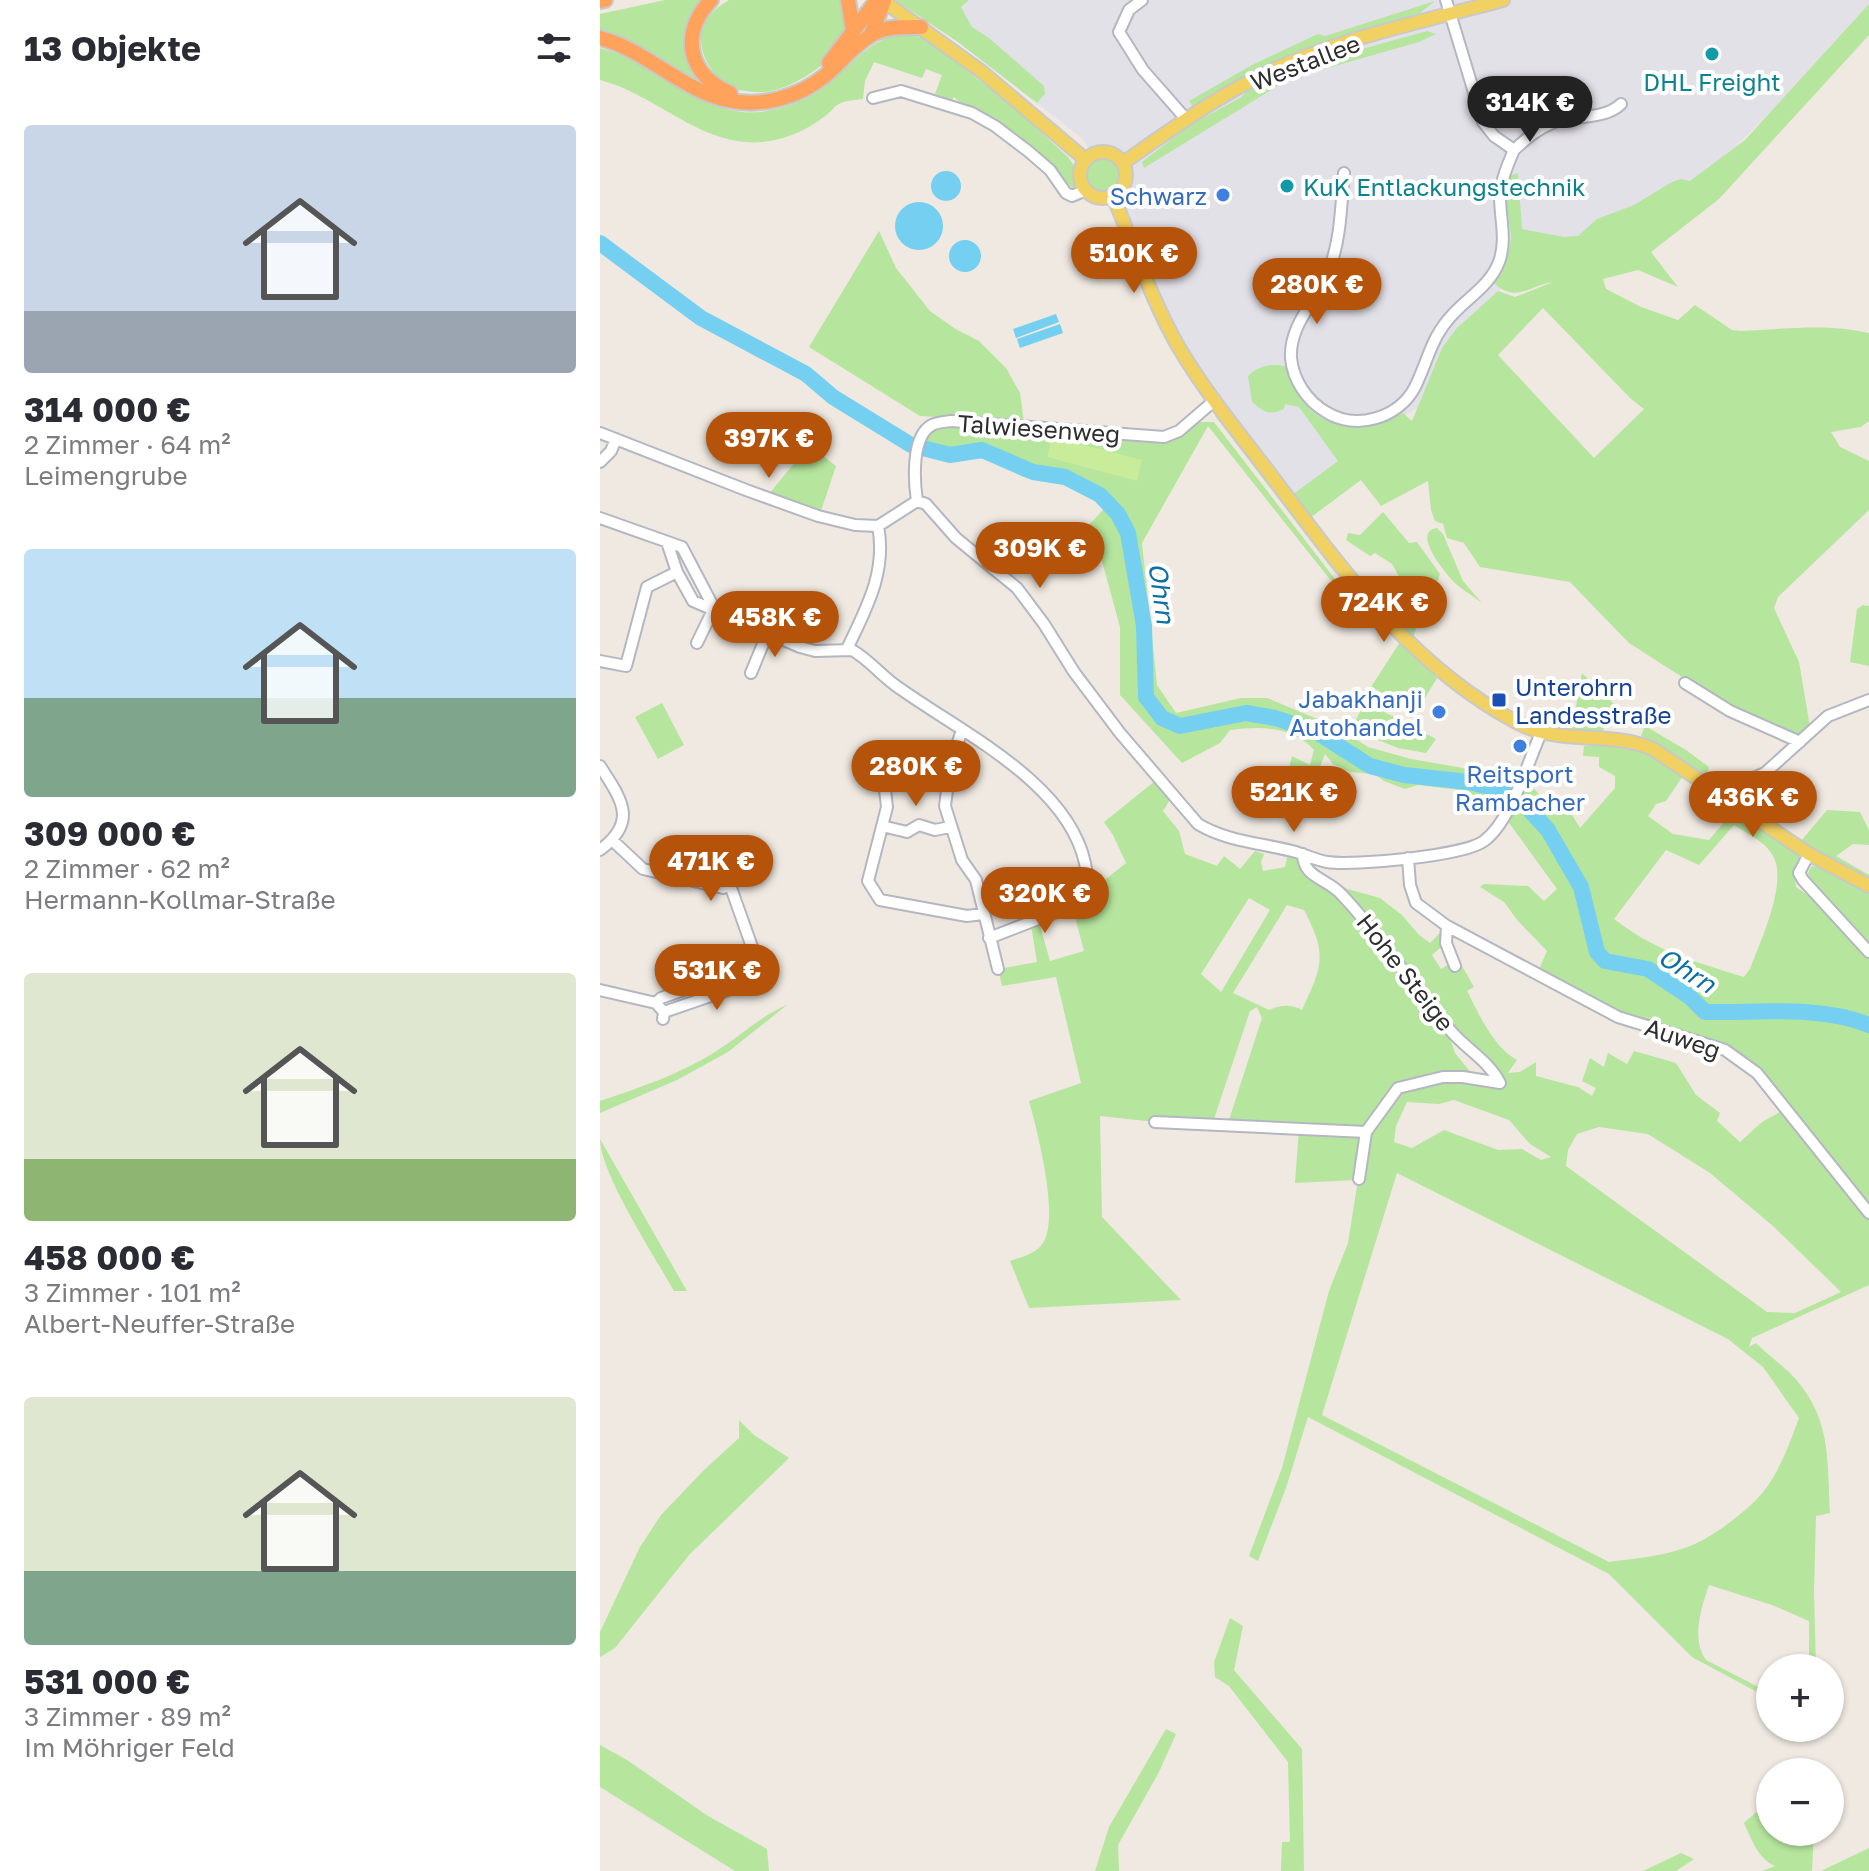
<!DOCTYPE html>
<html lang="de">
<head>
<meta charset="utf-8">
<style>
	body { margin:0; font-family:"Golos Text",sans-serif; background:#f2f2f3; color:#2b2b33; height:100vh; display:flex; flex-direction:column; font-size:30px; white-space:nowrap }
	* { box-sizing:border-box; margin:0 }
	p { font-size:26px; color:#7c7c81 }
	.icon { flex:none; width:44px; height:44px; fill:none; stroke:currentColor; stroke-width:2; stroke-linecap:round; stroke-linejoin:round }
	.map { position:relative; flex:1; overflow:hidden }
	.panel { display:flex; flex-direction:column; background:#fff; width:600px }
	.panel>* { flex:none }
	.controls { position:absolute; left:1156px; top:1654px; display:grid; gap:16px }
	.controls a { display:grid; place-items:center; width:88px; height:88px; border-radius:50%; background:#fff; box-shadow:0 2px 6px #0004; font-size:40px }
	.price { position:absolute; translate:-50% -68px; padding:0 18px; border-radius:28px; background:#b45309; color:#fff; font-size:26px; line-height:52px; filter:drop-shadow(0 2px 4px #0008) }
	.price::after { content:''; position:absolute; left:50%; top:48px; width:24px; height:18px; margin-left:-12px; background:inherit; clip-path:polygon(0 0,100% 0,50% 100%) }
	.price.current { background:#222; color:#fff }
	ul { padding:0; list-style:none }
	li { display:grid; align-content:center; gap:16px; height:424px; padding:0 24px }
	li span { display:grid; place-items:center; height:248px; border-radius:8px; color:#555 }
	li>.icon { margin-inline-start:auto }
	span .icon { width:144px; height:144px; fill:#fffc; stroke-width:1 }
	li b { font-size:34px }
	h2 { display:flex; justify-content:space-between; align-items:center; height:96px; padding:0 24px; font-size:34px }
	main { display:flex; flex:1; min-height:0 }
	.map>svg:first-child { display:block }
	.industrial { fill:#e3e1e8 }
	.green { fill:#b6e59e; fill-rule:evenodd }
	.pitch { fill:#c9ec9a }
	.water { fill:#75cff0 }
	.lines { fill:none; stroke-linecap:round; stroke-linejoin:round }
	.river { stroke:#75cff0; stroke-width:16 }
	.minor-casing { stroke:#b4b7c1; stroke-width:14 }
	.major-casing { stroke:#c9c9c9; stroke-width:16 }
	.highway-casing { stroke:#c9c9c9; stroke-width:18 }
	.minor { stroke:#fff; stroke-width:10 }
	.major { stroke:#f2d163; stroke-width:12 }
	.highway { stroke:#ffa35c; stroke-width:14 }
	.culture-dot { fill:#0f9aa8; stroke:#fff; stroke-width:3 }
	.shop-dot { fill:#3f7fe0; stroke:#fff; stroke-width:3 }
	.transit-dot { fill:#1a4fb4; stroke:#fff; stroke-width:3 }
	.labels { text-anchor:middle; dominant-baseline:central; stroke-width:8; stroke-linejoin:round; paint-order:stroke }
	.street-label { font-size:24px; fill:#2e2e2e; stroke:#fff }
	.culture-label { font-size:24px; fill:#0d838f; stroke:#fff }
	.shop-label { font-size:24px; fill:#366cbe; stroke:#fff; text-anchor:end }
	.transit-label { font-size:24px; fill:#164399; stroke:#fff; text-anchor:start }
	.water-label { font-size:26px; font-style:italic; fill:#0d6fa3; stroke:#fff }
</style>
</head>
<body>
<main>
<section class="panel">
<h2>13 Objekte<svg class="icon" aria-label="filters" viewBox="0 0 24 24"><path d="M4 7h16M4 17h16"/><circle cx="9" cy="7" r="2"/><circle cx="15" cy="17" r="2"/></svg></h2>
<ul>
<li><span style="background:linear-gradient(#c9d6e8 75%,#9aa5b1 0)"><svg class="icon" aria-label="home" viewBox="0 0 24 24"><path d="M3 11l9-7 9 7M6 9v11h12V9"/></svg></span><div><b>314 000 €</b><p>2 Zimmer · 64 m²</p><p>Leimengrube</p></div></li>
<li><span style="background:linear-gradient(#bfe0f5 60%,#7fa58c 0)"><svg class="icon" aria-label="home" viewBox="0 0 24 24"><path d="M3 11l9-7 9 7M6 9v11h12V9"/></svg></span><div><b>309 000 €</b><p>2 Zimmer · 62 m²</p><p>Hermann-Kollmar-Straße</p></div></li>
<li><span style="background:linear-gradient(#dfe7d0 75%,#8fb573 0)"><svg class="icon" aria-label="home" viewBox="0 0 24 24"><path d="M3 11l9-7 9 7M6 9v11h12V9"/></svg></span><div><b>458 000 €</b><p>3 Zimmer · 101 m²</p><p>Albert-Neuffer-Straße</p></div></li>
<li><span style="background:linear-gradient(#dfe7d0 70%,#7fa58c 0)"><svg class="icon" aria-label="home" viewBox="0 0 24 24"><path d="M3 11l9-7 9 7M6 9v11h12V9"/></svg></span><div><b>531 000 €</b><p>3 Zimmer · 89 m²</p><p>Im Möhriger Feld</p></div></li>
</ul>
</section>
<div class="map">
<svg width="1269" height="1871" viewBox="0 0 1269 1871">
	<rect width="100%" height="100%" fill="#efe9e1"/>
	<path class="industrial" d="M295,0H1269V13L1134,148L1083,191L936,262L898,291L842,348L819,407L784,427L692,495L589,356L570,321L528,212L483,139L358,42Z"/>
	<path class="green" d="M65,0H106L96,12L101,79L96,85L0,36V14Z
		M129,0H240C266,43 203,87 165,92C153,93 140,90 128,88C97,61 87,24 129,0Z
		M295,0H369L361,7L372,27L389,38L444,86L445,94L437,103L358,42Z
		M835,1L815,17L594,108L589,101L652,65L718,34L725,36Z
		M1269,4V35L1119,199L1051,252L1078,287L1038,270L1003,279L1006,289L1041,307L1078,320L1095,305L1132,330L1141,331C1183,329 1228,323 1269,333V421L1261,427L1231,432L1240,447L1269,461V510L1178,597L1174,608L1199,662L1210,727L1200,735L1176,729L1132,709L1029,643L970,582L880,567L864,543L847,538L843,524L835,521L831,510L828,481L781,506L761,480L710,518L692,495L738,461L699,407L685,404L684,409C669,416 664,412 652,402L648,376C658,365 673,363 688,367C691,377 694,389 699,397C725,434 768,431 803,413L812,421L842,348L856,329L898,291L915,297L953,282C930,285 916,304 894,283L908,256L911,237L906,199L910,176L918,173L922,229L964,237L978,236L997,219L1034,205L1072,182L1081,179L1090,181L1145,140ZM943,308L1030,398L1044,409L994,458L898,355Z
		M827,31L836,34L819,42L689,79L544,168L542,162L590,125L640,98L651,87L690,69Z
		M297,34L323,37L410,104L468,157L475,167L476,189L472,188L445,161L367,109L354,97L351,101L335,94L342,75L326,69L322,78L274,62L265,81L263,99C256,100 245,100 239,104C234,106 230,113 225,116C210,128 189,138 170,141C105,152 59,95 0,80V48C82,70 115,146 212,95C243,78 261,44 297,34Z
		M480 175a23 23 0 1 1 46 0a23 23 0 1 1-46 0Z
		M279,231L296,268L330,311L354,328L379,341L406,368L420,393L424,422L320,416L209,347Z
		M619,413L737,570L736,574L615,416Z
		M597,422H614L735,579L732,582L608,426L542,543L557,685L576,713L641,698H667L739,728L768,747L811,759L898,774L909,783L897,806L860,790L818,785L805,789L784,781L775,774L750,772L733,764L725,754L714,782L716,793L700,797L689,788L697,775L688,772L692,756L710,765L714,750C693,726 661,726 630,730L620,743L582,763L520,695V627L502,561L485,529L503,510L500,497L454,478L423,477L372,450L334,451L322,447L326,435L345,424L579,435Z
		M209,445L236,466L221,511L169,494Z
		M783,512L809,543L817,542L840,574C836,590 824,602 818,618C816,625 817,630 813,637L792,618L805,587L792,564L775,553L770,556L746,540L748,533L760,535Z
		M837,528L843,534L863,581L882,603C872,595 859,588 851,579C842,568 812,532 837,528Z
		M1263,605L1269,606V666L1250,662L1257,609Z
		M800,642L837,678L817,711L771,687Z
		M982,673L1014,704L1002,733L952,731V723H973Z
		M765,702L836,739L826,753L798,748L751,729Z
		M62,703L84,745L58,759L35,717Z
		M1045,726L1086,750L1109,767L1106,778L1076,755L1041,736Z
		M984,746H1013L1050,754L1083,776L1066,801L1056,804L1048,816L1073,834L1109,840L1132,813L1201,854L1194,868L1196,887L1212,898L1269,959V1285L1152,1338L1149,1347L1156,1343C1166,1353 1178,1362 1189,1372C1232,1415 1227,1458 1230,1513L1216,1516L1214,1591L1216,1668H1209V1621L1172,1605L1109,1585C1101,1608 1091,1639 1106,1660L1170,1693V1699L1092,1657L1009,1574L708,1417L686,1488L658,1561L649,1556L682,1468L729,1291L748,1243L758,1180L695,1183L699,1129L627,1126L662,1018L657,1007L650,1011L612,1125L555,1122L500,1116L502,1217L581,1300L429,1308L410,1261C421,1257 436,1254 443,1243C460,1217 437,1130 429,1101L481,1083L456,977L402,986L398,969L437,962L431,925L439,922L450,961L484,951L472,906L526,863L513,835L504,822L560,777L574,793L563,811L579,831L585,854L617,866L624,856L640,869L655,851L664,854L661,862L663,871L685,867L689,850L703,854V865L733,885L780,898L802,915L819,935L830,943L847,926L846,943L832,955L841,969L858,959L874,987L867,991C879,1014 893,1047 917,1060L908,1073L920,1072L936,1062V1076L978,1087L992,1096L996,1088L982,1081L990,1058L1004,1067L1008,1053L1027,1064L1034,1051L1076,1063L1096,1095L1120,1113L1117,1121L1140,1142L1162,1122L1187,1108L1125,1050L1018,1017L937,974L947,951L918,921L904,902L880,887L884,884L928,886L944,901L957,889L907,820L928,783L958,813H971L980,828L1015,788V776L999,767V757L983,756ZM1134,825C1147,834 1167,842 1174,858C1187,885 1160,942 1150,969L1144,977C1095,962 1055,951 1014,919L1066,850L1099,865ZM649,898L670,910L621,992L601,974ZM687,905L704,910C728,955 722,966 702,1010C691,1004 680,1005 669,1010L633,993ZM846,1027L900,1083L877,1080L855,1053ZM854,1100L909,1120L930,1144L951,1157L941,1160L922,1149L898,1150L844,1130L812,1148L794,1142L796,1126L807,1102L839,1104ZM999,1127L1048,1134L1110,1173L1173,1226L1241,1292L1195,1313L1167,1312L966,1166L968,1150L977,1134ZM797,1173L1128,1339L1163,1367L1199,1418C1190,1443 1180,1470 1164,1491C1150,1509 1115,1535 1095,1544C1068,1556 1038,1558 1009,1562L722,1415Z
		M1227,810L1260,812L1269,830V845L1253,844L1236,856L1269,875V880L1200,842Z
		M1212,866L1229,869L1269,893V944L1210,880L1208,873Z
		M187,1005L128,1052L77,1080L0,1113V1101C39,1088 80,1074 115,1052C140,1037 160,1016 187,1005Z
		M0,1139L87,1291H74C55,1257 0,1173 0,1139Z
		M139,1420L154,1435L189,1458L89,1555L15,1648L0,1657V1632L40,1547L61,1515L104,1470L139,1438Z
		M630,1618L643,1626L634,1670L702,1749L704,1871H681L682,1842H690L688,1762L629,1686L615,1677L614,1662Z
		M566,1729L576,1734L559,1772L518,1845L519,1871H495L509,1827Z
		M0,1745L27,1760L108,1816L167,1849L169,1871H135L0,1787Z
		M1170,1800V1832H1214L1212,1871H1162L1175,1866C1158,1859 1151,1838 1144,1823Z
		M1269,1848V1871H1221Z
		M1081,1853L1094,1859L1076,1871H1043Z"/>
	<path class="pitch" d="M452,437L542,460L537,481L447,457Z"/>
	<path class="water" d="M331 186a15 15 0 1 1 30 0a15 15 0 1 1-30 0Z
		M295 226a24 24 0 1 1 48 0a24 24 0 1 1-48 0Z
		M349 256a16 16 0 1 1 32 0a16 16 0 1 1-32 0Z
		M456,314L459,322L416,338L413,329Z
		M460,324L463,333L420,348L417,339Z"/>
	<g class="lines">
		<path class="river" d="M0,243L101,318L206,374L233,397L311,445L350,455L382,450L433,472L465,477L500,495L518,514L528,533L544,626L546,697L562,718L580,726L646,713L675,718L715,731L770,766L804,775L869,782L898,789L924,804L948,830L981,887L997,952L1005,961L1048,969L1090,997L1105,1012C1157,1013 1219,1005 1269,1025"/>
		<g class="minor-casing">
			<path id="minor" d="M542,0L529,10L519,32L543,70L586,119
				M273,98L301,91L372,113L395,126L428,151L450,170L466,193L472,196L486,190
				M914,150C926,139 937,129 952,123C973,115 1005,120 1021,104
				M744,173C741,205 741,239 729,270C718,299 689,324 691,358C693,380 707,401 726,412C756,431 799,418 815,387C826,365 831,340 847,321C863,300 889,288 899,262C907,240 900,219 900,196C901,180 908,164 914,150L894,136L883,122L846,0
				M0,433L146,490L218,516L255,525L278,526L317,501
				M0,462L11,451L16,439
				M317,501L326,504L356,538L417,588L444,624L474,672L520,733L598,824C626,841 660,843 692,851C704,854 715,860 727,862C754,866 864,856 884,841C911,821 927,764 941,733
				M317,501C314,481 311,436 332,425C337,422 345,422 351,421L564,437L579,431L615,400
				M0,518L82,547L114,608
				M67,542L77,572L93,601L200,647L215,651L252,650C268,659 280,674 295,685C358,731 467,781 485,863C489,882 488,893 472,906L389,938
				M97,643L114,608
				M247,649C266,609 287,572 278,526
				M0,661L26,666L47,587L77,572
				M151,673L168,632
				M1085,683L1130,711L1200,742
				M362,730L350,766L345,806L362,860L376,880L398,969
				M0,766C21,799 39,821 0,850
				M285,790L287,807L268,881L280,900L367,916L383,914
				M1117,794L1165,773L1228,716L1269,700
				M282,826L307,832L319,825L335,830L350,827
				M12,840L43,869L123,888L130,885
				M703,854C703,878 727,878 742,895C782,937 812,986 850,1030C866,1049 888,1060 900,1083L863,1077H843L798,1088L766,1132L759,1179
				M1209,854L1199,873L1203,880L1269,952
				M808,858L810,885L816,903L847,926L1018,1017L1125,1050L1157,1073L1269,1213
				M847,926L846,943L855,966
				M0,990L56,1003L64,1012L63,1019
				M56,1003L61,998L158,964
				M64,1012L160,979L162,975L130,885V879L126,874L98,868L94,869L90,880
				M555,1122L766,1132"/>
		</g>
		<g class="major-casing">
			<path id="major" d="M282,0L382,72L486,160
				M480 175a23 23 0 1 1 46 0a23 23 0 1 1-46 0Z
				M523,163C566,133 610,101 658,77C734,39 822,22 903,0
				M513,196C534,246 551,299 578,346C605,392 639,433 671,475C741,568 811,667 918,723C962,746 1008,730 1053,749L1209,854L1269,886"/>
		</g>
		<g class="highway-casing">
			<path id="highway" d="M111,0C79,34 88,75 130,93
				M248,0L253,31
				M0,1L5,0
				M271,35L284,1
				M0,38C46,50 81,90 127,100C162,108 199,97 226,75C241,62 255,44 273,34C287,26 305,27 321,27
				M229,63L277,0"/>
		</g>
		<use href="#minor" class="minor"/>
		<use href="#major" class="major"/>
		<use href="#highway" class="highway"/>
	</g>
	<g class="culture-dot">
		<circle cx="1112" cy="54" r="8"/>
		<circle cx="687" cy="186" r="8"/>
	</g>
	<g class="shop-dot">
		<circle cx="623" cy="195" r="8"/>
		<circle cx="839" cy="712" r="8"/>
		<circle cx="920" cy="746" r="8"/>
	</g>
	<rect class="transit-dot" x="891" y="692" width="16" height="16" rx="4"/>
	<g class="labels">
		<g class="street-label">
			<text transform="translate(705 62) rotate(-21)">Westallee</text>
			<text transform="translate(439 428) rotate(4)">Talwiesenweg</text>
			<text transform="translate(806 972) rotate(52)">Hohe Steige</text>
			<text transform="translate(1083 1038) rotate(19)">Auweg</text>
		</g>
		<g class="culture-label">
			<text x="1112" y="81">DHL Freight</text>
			<text x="703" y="186" text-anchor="start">KuK Entlackungstechnik</text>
		</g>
		<g class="shop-label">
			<text x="607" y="195">Schwarz</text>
			<text x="823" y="698">Jabakhanji<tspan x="823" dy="28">Autohandel</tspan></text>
			<text x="920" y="773" text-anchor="middle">Reitsport<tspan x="920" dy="28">Rambacher</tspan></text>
		</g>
		<g class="transit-label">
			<text x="915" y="686">Unterohrn<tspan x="915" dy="28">Landesstraße</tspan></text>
		</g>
		<g class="water-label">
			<text transform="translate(562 593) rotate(82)">Ohrn</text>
			<text transform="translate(1087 970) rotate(32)">Ohrn</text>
		</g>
	</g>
</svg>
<div class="controls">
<a>+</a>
<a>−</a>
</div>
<b class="price current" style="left:930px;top:144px">314K €</b>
<b class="price" style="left:534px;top:295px">510K €</b>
<b class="price" style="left:717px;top:326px">280K €</b>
<b class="price" style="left:169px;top:480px">397K €</b>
<b class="price" style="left:440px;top:590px">309K €</b>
<b class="price" style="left:784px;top:644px">724K €</b>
<b class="price" style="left:175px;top:659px">458K €</b>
<b class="price" style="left:316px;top:808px">280K €</b>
<b class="price" style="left:694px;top:834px">521K €</b>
<b class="price" style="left:1153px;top:839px">436K €</b>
<b class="price" style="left:111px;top:903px">471K €</b>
<b class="price" style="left:445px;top:935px">320K €</b>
<b class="price" style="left:117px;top:1012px">531K €</b>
</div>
</main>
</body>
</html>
